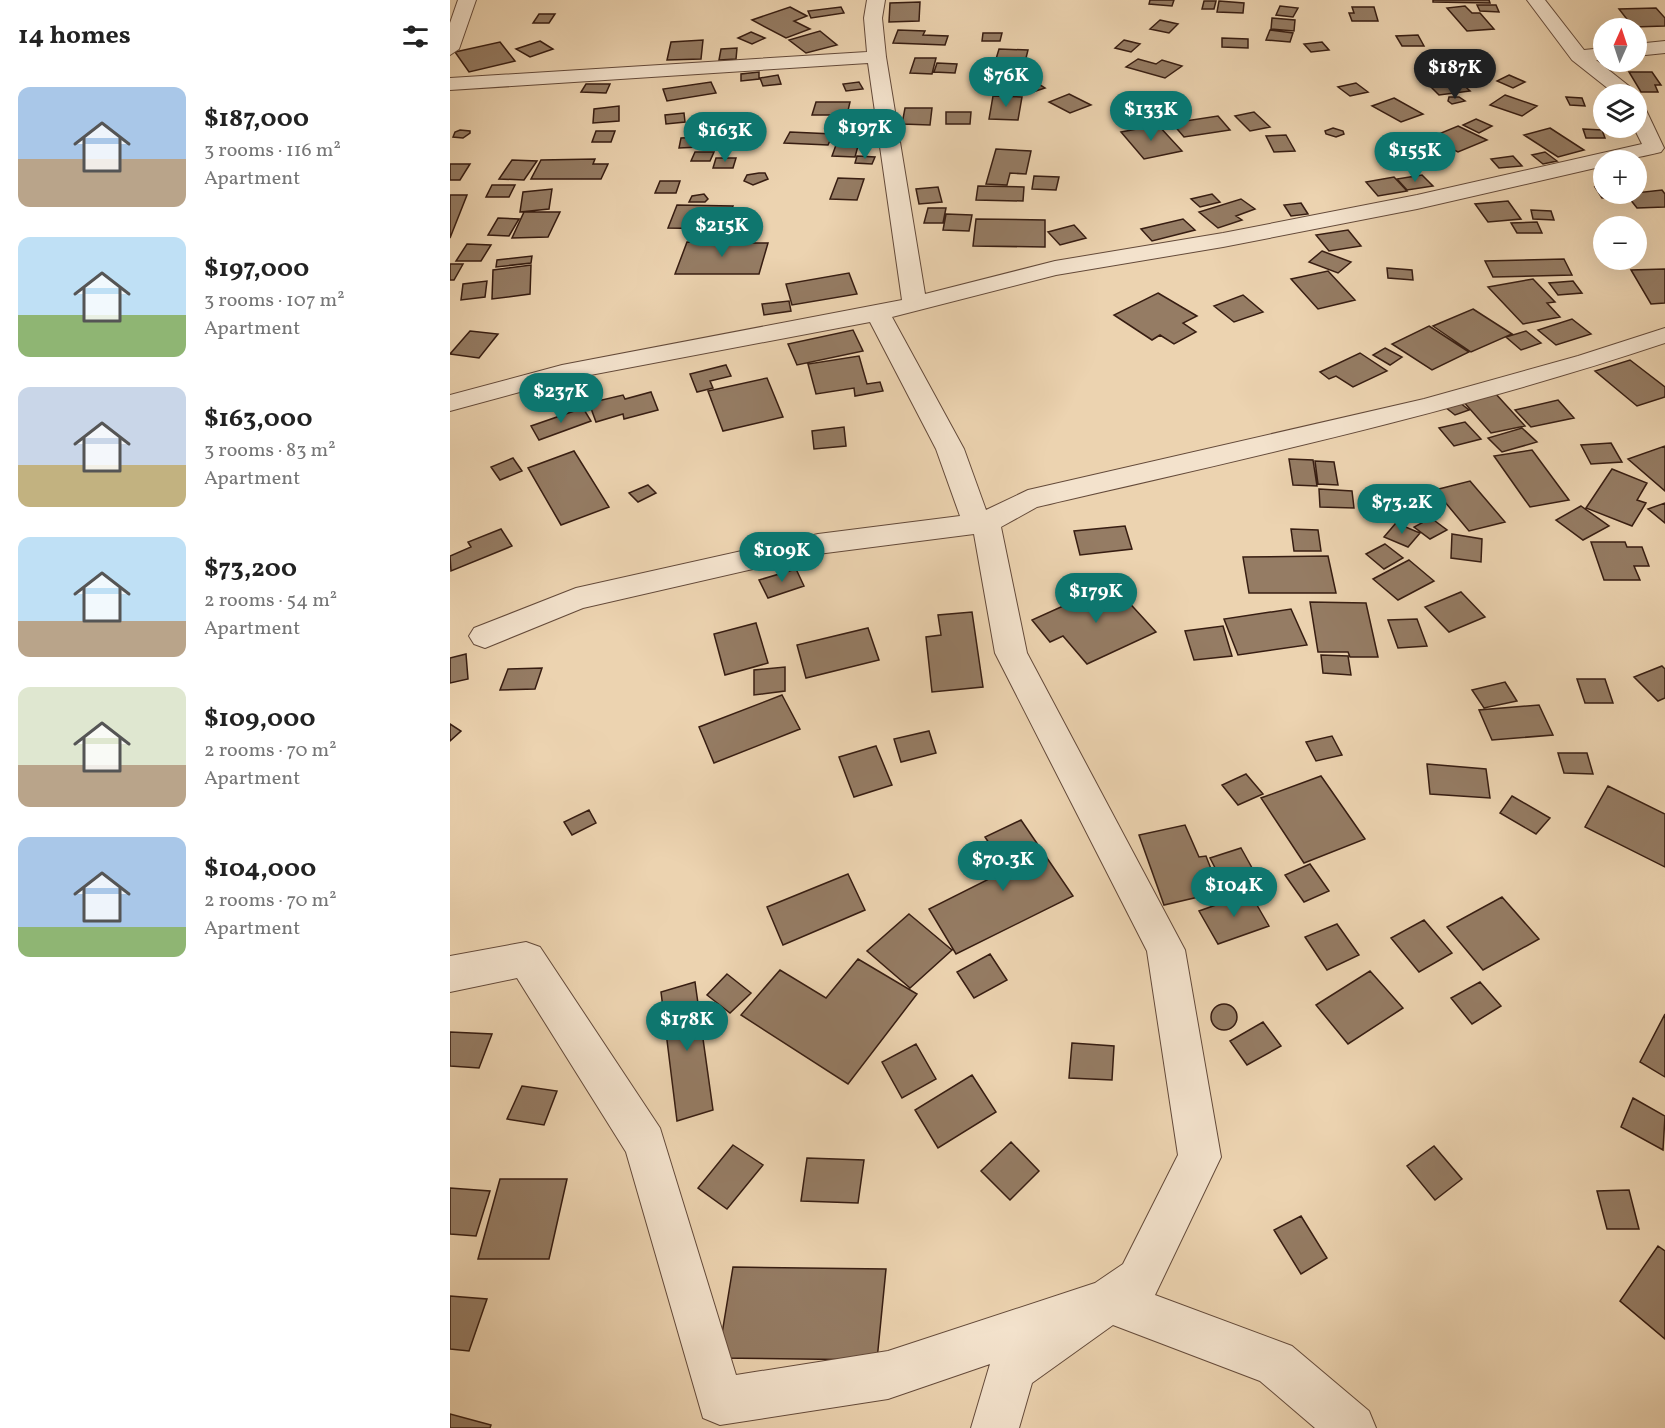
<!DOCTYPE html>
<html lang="en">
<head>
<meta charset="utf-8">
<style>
	body { margin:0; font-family:Vollkorn,serif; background:#f6f6f6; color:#222; height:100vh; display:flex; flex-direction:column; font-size:22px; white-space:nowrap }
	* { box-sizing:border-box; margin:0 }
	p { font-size:20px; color:#767676 }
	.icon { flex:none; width:33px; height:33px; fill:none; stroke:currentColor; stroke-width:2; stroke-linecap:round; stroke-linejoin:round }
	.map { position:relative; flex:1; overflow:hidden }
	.panel { display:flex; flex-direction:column; background:#fff; width:450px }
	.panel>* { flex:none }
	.needle { width:39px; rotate:3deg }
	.fabs { position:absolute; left:1143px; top:18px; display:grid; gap:12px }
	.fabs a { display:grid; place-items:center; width:54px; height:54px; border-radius:50%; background:#fff; box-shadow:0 6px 24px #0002; font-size:30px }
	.price { position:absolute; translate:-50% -51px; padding:0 14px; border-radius:21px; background:#0f766e; color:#fff; font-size:20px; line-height:39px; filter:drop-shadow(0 2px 3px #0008) }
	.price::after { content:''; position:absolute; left:50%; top:36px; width:18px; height:14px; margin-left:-9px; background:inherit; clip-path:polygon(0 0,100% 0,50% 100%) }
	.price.current { background:#222; color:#fff }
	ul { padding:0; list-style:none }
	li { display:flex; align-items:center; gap:18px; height:150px; padding:0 18px }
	li span { display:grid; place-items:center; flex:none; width:168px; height:120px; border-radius:12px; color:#555 }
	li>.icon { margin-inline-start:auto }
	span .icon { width:72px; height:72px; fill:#fffc; stroke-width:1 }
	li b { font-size:26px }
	h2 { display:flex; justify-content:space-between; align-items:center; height:72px; padding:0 18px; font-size:26px }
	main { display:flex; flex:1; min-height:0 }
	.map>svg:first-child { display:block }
	.building { fill:#957c64; stroke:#371d12; stroke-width:1.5 }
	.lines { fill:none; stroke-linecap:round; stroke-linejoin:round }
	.minor-casing { stroke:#644a3a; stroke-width:2 }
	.minor { fill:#f3e2cc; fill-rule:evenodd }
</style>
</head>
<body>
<main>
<section class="panel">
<h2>14 homes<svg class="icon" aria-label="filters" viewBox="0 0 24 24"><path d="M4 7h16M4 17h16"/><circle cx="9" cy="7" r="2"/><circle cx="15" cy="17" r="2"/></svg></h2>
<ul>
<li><span style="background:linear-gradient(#a9c7e8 60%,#b9a48a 0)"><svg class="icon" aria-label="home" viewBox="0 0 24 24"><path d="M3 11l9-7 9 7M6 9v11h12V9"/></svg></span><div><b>$187,000</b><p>3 rooms · 116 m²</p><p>Apartment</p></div></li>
<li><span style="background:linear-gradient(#bfe0f5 65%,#8fb573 0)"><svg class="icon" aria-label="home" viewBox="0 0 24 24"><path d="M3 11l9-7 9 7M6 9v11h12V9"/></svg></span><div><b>$197,000</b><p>3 rooms · 107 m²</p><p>Apartment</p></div></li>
<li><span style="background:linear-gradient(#c9d6e8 65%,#c2b280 0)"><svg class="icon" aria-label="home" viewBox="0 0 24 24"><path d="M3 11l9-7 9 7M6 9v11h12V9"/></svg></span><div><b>$163,000</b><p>3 rooms · 83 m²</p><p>Apartment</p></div></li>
<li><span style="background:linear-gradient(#bfe0f5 70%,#b9a48a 0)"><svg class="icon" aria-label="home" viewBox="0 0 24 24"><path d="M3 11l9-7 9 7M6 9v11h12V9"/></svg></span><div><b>$73,200</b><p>2 rooms · 54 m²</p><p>Apartment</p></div></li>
<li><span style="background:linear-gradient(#dfe7d0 65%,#b9a48a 0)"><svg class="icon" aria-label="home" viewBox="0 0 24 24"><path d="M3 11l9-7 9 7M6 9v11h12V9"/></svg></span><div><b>$109,000</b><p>2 rooms · 70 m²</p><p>Apartment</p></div></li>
<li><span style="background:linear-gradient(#a9c7e8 75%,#8fb573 0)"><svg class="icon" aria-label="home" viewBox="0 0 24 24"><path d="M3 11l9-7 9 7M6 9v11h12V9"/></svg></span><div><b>$104,000</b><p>2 rooms · 70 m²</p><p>Apartment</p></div></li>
</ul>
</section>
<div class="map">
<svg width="1215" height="1428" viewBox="0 0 1215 1428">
	<rect width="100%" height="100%" fill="#ecd3b0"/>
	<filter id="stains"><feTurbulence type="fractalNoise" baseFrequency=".00333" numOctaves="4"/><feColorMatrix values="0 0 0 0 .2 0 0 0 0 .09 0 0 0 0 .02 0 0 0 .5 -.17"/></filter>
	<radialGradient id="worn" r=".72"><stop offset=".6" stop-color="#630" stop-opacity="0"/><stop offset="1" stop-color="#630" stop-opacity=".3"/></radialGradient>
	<path class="building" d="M700,0H724L722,6L699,4Z
		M983,0H1039L1040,3L983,2Z
		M754,1H766L764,9H752Z
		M769,1L794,3L793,13L767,12Z
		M470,2L469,21L439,22L440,3Z
		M1027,5H1046L1049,12L1030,11Z
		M830,6L848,8L843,17L826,15Z
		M1015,6L1022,13H1030L1044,29L1017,31L997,8Z
		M340,7L357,16L344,21L360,29L336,38L302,20Z
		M391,7L394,13L361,18L358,11Z
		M902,7H924L928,21H902L899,13H904Z
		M1206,8L1215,18V26L1183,27L1169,9Z
		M89,14H105L99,23H83Z
		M822,18L845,20L844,31L821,29Z
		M710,20L728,24L719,33L700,29Z
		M448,30L475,31L473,35L498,36L495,45L443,43Z
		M820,30L843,33L840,42L816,40Z
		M370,31L387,45L356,53L339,40Z
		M301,32L315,38L302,44L288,38Z
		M533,33H552L550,41H532Z
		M968,35L974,46H952L946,36Z
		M772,38L798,39V48L772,47Z
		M253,40L251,59L217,60L221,42Z
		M674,40L690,44L681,52L665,48Z
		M90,41L103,49L80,57L66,49Z
		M50,42L65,61L19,72L5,52Z
		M872,42L879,50L861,52L854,44Z
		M287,48L286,59L269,60L271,49Z
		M549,49L578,50L573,70L543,69Z
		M465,58H486L482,74L460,73Z
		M688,59L706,64L712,60L732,66L715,78L676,67Z
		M487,63L507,64L505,73L484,72Z
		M309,72V79L291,81V74Z
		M1179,72H1202L1211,85H1205L1208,92H1191Z
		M328,75L331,84L313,86L310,78Z
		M1059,75L1075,82L1063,88L1047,81Z
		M1006,78L1020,91L989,95L976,82Z
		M584,81L595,88L580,93L569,87Z
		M261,82L266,93L217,101L213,89Z
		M409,82L413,89L396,91L393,84Z
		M906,83L918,92L900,96L888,87Z
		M136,84H160L156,93L131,92Z
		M619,94L641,105L620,113L599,102Z
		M1055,95L1087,106L1072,116L1040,105Z
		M543,96L572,97L568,120L539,119Z
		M999,97H1009L1015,101L1002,104L998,101Z
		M1116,97L1132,98L1135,106L1120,105Z
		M944,98L973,114L951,122L922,106Z
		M366,102H400L397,115H362Z
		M169,106V121L143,123L144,109Z
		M455,108H482L480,125L452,124Z
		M496,112H521L520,124H496Z
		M804,112L820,127L800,131L785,116Z
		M234,113L235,122L216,124L215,115Z
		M294,116L302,119V122L291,126L283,123V120Z
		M768,116L780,130L734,137L722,123Z
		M394,119H419L417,128L391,127Z
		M1026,119L1042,126L1029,133L1013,125Z
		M708,125L732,151L694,159L671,132Z
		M1008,126L1037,140L1008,152L979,138Z
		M883,128L893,131L894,134L886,137L876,134L875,131Z
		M1100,128L1134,150L1108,157L1074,135Z
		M1133,129L1152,130L1155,138H1136Z
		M10,130L20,131V133L13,138L3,137L5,132Z
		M146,131H165L161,142H142Z
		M340,132L383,134L378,145L334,143Z
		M836,135L845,151L824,152L816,136Z
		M252,137L250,147L229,148L231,138Z
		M386,145L408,146L405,157L382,156Z
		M546,149L581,151L576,174L560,173L557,185L536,184Z
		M245,152H264L260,161H241Z
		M1095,152L1107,161L1093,164L1082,155Z
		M407,156L425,157L422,164L405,163Z
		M1063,156L1072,166L1049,168L1041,159Z
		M266,158H286L283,168H263Z
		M145,159L143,164H158L151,179H81L91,160Z
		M62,160L87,161L74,180L49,179Z
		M0,164H20L10,180H0Z
		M309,173H315L318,179L303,185L294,181L297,175Z
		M972,175L983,186L957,190L947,179Z
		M584,176L609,177L606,190L582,189Z
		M944,177L957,191L928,196L916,182Z
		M388,178L414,179L407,200L380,199Z
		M210,181H230L226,193H205Z
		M42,185H65L59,197H36Z
		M528,186L574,187L573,201L526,200Z
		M488,187L492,202L469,204L466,189Z
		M1145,187H1154V194H1171L1173,197L1152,198Z
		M102,189L99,209L70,212L73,192Z
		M1212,190L1215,194V207L1187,208L1176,194Z
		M254,194L258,199L255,202H239L242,196Z
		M762,194L770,202L750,207L741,199Z
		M0,195H17L0,238Z
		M791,199L805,209L786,216L792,220L768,228L749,212Z
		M1058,201L1071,219L1038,222L1025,204Z
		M851,203L858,214L841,216L834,205Z
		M227,205L283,206L275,229L218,228Z
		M478,208H496L493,223H474Z
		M1081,210L1101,211L1104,220L1083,219Z
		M74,212H110L98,237L62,238Z
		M496,214L522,215L519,231L493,230Z
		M48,218L69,219L59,236L38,235Z
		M526,219L595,220V247L523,246Z
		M733,219L745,230L702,241L691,229Z
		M1087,222L1092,233H1067L1061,223Z
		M624,225L636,238L610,245L598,232Z
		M898,230L911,246L879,251L866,235Z
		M275,237L293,238L292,243H318L309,274H225L237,242L274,243Z
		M17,244L41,245L31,261H6Z
		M872,251L901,262L888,273L859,262Z
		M82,256L81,263L46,267L47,260Z
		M1114,259L1122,275L1043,277L1035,261Z
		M0,264H13L4,280H0Z
		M81,265L80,294L42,299L43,270Z
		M937,268L962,270L963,280L938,278Z
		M1215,269V303L1201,304L1181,270Z
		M878,271L905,300L868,309L841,279Z
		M399,273L407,294L342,305L336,284Z
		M1083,279L1105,302L1097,303L1110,317L1073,324L1038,287Z
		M37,281L35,297L11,300L13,284Z
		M1123,281L1132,293L1108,295L1099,283Z
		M708,293L747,316L733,323L746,332L724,344L710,335L702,340L664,315Z
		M793,295L813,312L784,322L764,306Z
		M339,301L341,311L314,315L312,304Z
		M1023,309L1062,334L1021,352L983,326Z
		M1122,319L1141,334L1106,345L1088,330Z
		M979,326L1019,352L982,370L942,344Z
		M403,330L413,351L347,365L338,344Z
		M20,331L48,334L29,358L0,354Z
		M1076,331L1091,343L1071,350L1056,337Z
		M935,348L952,357L940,365L923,355Z
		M910,353L937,371L903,387L886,376L879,379L870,372Z
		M409,356L417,384L430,382L433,391L405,396L404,388L366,394L358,364Z
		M1180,360L1215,387V397L1187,406L1145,371Z
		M276,365L281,376L260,381L263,388L247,392L240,374Z
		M317,378L333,417L273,431L258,391Z
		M201,392L208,410L174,419L173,414L146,422L139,403L173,395L175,399Z
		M1045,393L1075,426L1041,433L1012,400Z
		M1004,398L1019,410L1005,415L990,403Z
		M1108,400L1124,418L1081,427L1065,410Z
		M133,408L141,421L89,440L81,426Z
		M1015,422L1031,439L1004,446L989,428Z
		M394,427L396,446L364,449L362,431Z
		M1072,428L1087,442L1052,452L1038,438Z
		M1161,443L1172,462L1141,464L1131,445Z
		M1215,446V491L1178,459Z
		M1082,450L1119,500L1080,507L1044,456Z
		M124,451L159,507L111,525L78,468Z
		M63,458L72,471L50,480L41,467Z
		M839,459L863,460L867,486L843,485Z
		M865,461L884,462L888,485L868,484Z
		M1162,469L1197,483L1187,500L1196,503L1182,526L1136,508Z
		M1020,481L1055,522L1019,531L985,490Z
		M198,485L206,493L188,502L179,493Z
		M869,489L902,491L904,508L870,507Z
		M1215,503V523L1198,509Z
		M1131,506L1159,526L1133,540L1106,520Z
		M981,518L997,530L980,539L964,527Z
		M946,523L970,533L958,547L934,537Z
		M675,526L682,549L630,555L624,531Z
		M51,529L62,546L1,571L0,556L21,547L18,542Z
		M841,529L868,530L871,551H844Z
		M1002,534L1032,539L1031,562L1001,558Z
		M1141,542H1175L1177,547H1192L1199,566H1184L1190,580H1154Z
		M935,544L953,558L934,569L916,554Z
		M878,556L886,593H799L793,557Z
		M959,560L984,581L948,600L923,579Z
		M346,569L354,586L318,598L309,580Z
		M662,584L706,632L637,664L613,636L600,642L582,620Z
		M1011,592L1035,617L999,632L975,607Z
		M860,602L916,603L928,657H900L898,652H868Z
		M841,609L857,645L788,655L774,619Z
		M522,612L533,687L482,692L476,637L491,635L488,615Z
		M967,619L977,646L948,648L938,620Z
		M306,623L318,663L275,675L264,634Z
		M773,626L782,656L744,660L735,631Z
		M418,628L429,660L356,678L347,645Z
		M16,654L18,679L0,683V658Z
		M871,655L898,656L901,675L873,673Z
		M1212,666L1215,669V698L1208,701L1184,677Z
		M335,667V691L304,695V670Z
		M92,668L85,689L50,690L58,669Z
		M1127,679H1155L1163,703H1135Z
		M1055,682L1067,701L1034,708L1022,690Z
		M332,695L350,729L264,763L249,727Z
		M1089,705L1103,735L1042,740L1029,710Z
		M0,724L11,731L0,741Z
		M479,731L486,753L451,762L444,739Z
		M882,736L892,755L866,761L856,742Z
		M426,746L442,785L404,797L389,757Z
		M1108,753H1137L1143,774L1114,773Z
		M977,764L1036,769L1040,798L980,794Z
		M796,774L813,794L788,805L772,785Z
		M871,776L915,839L854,863L811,798Z
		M1158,786L1215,814V867L1135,827Z
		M1062,796L1100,818L1086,834L1050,813Z
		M139,810L146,823L122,835L114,822Z
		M571,820L623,896L506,954L479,909L557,870L535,837Z
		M735,825L749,857L756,856L770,892L714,905L689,835Z
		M791,848L806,875L774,885L760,858Z
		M860,864L879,891L854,902L835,875Z
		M398,874L415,910L333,945L317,907Z
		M800,893L819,926L768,944L749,911Z
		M1052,897L1089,939L1033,970L997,927Z
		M459,914L502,950L460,988L417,951Z
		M974,920L1002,953L969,972L941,938Z
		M887,924L909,955L877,970L855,937Z
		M540,954L557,980L524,998L507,972Z
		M408,959L467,994L398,1084L291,1015L330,970L376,998Z
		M920,971L953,1008L898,1044L866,1005Z
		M277,974L301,993L280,1013L257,995Z
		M245,982L263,1110L227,1121L211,992Z
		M1030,982L1051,1006L1022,1024L1001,998Z
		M761 1017a13 13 0 1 1 26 0a13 13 0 1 1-26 0Z
		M1215,1014V1077L1190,1062Z
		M813,1022L831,1046L797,1065L780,1041Z
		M0,1032L42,1034L29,1068L0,1066Z
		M622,1043L664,1046L662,1080L619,1078Z
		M466,1044L486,1079L452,1098L432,1062Z
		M522,1075L546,1112L488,1148L465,1110Z
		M72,1086L107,1091L94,1125L57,1119Z
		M1183,1098L1215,1116L1213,1150L1171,1127Z
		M561,1142L589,1171L560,1200L531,1171Z
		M283,1145L313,1165L277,1209L248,1188Z
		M984,1146L1012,1179L985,1200L957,1166Z
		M357,1158L414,1160L408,1203L351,1201Z
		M50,1179H117L99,1259H28Z
		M0,1188L40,1191L26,1236L0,1234Z
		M1179,1190L1189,1229H1157L1147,1191Z
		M851,1216L877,1258L851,1274L824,1230Z
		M1208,1246L1215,1251V1339L1170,1301Z
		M283,1267L436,1269L427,1360L268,1358Z
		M0,1296L37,1299L19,1351L0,1349Z
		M0,1414L41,1425L40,1428H0Z"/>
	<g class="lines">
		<g class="minor-casing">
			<path id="minor" d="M8,0H26L9,49L0,55V23Z
				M417,0H435L432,18L436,57L475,294L605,261L773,233L967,195L1192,144L1184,128H1186V104L1196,110L1214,148L1211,152C1192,157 1174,160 1154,160V166L967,209L773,247L606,275L442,317L514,449L536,510L578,490L974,399L1128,356L1215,328V343C1009,412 798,458 587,507L551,527L577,653L735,950L771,1157L705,1295L842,1346L919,1411L926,1428H865L810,1381L663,1325L582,1383L569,1428H521L540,1364L438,1399L270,1425L253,1418L176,1152L67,978L0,992V956L76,942L90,947L210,1128L286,1375L438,1351L645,1283L673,1264L728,1155L697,951L545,653L524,534L368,554L133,608L35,648L24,644L19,636L24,628L126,588L368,534L510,516L486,449L420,322L114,380L0,411V395L112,365L452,300L418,63L0,90V78L417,52L414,18Z
				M1077,0H1095L1134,50L1154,48V60H1146L1184,90L1187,94L1186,95L1165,94L1122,60Z
				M1215,41V53L1186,56V44Z"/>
		</g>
		<use href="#minor" class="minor"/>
	</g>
	<rect width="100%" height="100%" filter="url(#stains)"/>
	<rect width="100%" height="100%" fill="url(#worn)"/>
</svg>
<div class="fabs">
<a><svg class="needle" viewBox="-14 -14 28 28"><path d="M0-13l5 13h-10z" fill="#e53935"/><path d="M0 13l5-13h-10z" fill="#767676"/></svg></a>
<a><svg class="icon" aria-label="layers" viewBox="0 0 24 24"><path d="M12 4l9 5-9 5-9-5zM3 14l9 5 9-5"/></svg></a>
<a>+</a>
<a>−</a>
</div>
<b class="price current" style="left:1005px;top:100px">$187K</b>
<b class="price" style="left:556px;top:108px">$76K</b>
<b class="price" style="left:701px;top:142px">$133K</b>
<b class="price" style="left:415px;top:160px">$197K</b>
<b class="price" style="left:275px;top:163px">$163K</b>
<b class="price" style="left:965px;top:183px">$155K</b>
<b class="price" style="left:272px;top:258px">$215K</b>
<b class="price" style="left:111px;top:424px">$237K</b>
<b class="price" style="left:952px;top:535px">$73.2K</b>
<b class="price" style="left:332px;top:583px">$109K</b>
<b class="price" style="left:646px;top:624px">$179K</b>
<b class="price" style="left:553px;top:892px">$70.3K</b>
<b class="price" style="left:784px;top:918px">$104K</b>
<b class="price" style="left:237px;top:1052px">$178K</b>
</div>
</main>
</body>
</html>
